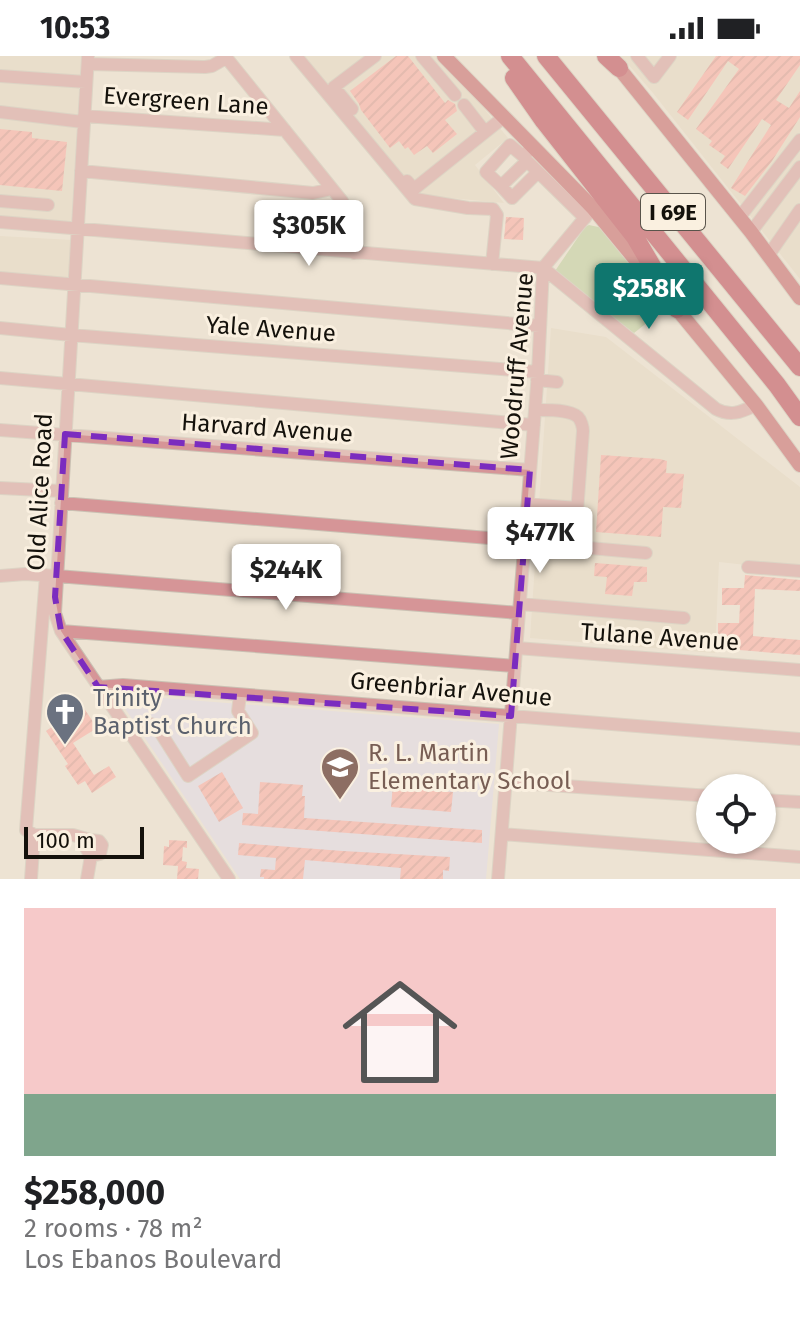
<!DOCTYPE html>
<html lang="en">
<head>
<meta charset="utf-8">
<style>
	body { margin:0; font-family:"Fira Sans",sans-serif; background:#f6f6f6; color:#202124; height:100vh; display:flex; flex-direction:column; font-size:30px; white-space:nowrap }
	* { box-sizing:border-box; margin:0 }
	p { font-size:26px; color:#757577 }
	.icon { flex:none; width:44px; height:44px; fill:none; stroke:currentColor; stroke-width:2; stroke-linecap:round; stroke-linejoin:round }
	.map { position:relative; height:823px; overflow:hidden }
	.drawer { display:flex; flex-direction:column; background:#fff; flex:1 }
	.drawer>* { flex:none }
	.tools { position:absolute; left:696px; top:718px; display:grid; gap:16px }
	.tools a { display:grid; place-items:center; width:80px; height:80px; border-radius:50%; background:#fff; box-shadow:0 2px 6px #0004; font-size:40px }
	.scale { position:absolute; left:24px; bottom:20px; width:120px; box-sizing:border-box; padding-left:8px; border:4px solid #14110b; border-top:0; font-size:22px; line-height:28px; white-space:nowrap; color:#14110b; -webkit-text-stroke:6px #faf0e0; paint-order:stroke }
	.price { position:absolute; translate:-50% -68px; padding:0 18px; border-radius:8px; background:#fff; color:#222; font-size:26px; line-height:52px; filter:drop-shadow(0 2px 4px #0008) }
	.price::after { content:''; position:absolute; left:50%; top:48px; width:24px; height:18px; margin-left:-12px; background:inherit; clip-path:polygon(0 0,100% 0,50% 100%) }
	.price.active { background:#0f766e; color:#fff }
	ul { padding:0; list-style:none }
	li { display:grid; align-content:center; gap:16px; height:424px; padding:0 24px }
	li+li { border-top:2px solid #e0e0e0 }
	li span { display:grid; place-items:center; height:248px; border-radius:0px; color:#555 }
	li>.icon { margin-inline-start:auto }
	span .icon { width:144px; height:144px; fill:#fffc; stroke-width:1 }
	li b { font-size:34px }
	.status { display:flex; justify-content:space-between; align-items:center; height:56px; padding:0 40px; background:#fff; direction:ltr }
	.status svg { height:22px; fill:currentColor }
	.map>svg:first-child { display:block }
	.built { fill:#e5d7c0 }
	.education { fill:#ddd7ec }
	.green { fill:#b6ca93 }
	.building { fill:url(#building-hatch) }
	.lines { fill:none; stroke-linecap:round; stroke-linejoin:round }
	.minor-casing { stroke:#cac1b3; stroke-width:14 }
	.major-casing { stroke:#cac1b3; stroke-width:16 }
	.highway-casing { stroke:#cac1b3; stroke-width:20 }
	.minor { stroke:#d69597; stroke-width:12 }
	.major { stroke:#be4c56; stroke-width:14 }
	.highway { stroke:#b3283e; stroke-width:18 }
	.marked { fill:none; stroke:#7b2cbf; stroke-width:6; stroke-dasharray:16 10; stroke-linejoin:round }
	.labels { text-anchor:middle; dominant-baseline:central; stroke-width:6; stroke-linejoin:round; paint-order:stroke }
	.shield { fill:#faf0e0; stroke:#59544b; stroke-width:2 }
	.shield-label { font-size:22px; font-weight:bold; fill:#14110b }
	.street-label { font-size:24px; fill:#14110b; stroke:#faf0e0 }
	.worship-label { font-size:24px; fill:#5b616d; stroke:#faf0e0; text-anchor:start }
	.education-label { font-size:24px; fill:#785e54; stroke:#faf0e0; text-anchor:start }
</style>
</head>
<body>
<div class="status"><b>10:53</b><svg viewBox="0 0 49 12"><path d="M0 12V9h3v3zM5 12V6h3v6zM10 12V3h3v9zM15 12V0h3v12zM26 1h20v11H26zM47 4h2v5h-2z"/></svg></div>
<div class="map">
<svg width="800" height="823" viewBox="0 0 800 823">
	<defs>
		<pattern id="building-hatch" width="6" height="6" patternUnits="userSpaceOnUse" patternTransform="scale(2)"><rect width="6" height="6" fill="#fea09a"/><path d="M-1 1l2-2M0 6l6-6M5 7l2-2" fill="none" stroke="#d98983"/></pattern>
	</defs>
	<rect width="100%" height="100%" fill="#ede3d3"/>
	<path class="built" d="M0,0H81L71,167L0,160Z
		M303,0H441L508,82L475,109L504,147L418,139Z
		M621,0H800V223L653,37Z
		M0,180L72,184L67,230L0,221Z
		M551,272L606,281L800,431V515L719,506L715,597L530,582Z"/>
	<path class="education" d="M123,639L499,668L486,823H240L120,645Z"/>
	<path class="green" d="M589,169L603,172L667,251L634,277L566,226L555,215L585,171Z"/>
	<path class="building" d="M396,0H408L445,47L448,44L455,48L457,55L445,64L457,78L433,97L427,90L414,99L408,91L405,93L399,85L390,92L361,54L359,48L350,35Z
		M716,0H800V9L776,44L789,52L800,35V61L772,105L745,140L731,132L771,69L762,63L728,113L720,107L725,100L709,89L712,85L696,73L739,13L728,5L688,64L677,56Z
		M0,73L32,76V82L67,86L62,135L0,129Z
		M506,161L524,162L523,184L504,183Z
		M601,399L660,403L667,405L666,417L684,418L681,452L663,451L661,481L596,476Z
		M595,507L647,511V526H634L632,540L605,538L607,521L594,520Z
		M745,519L800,524V535L755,533L753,580L800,584V599L739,594V589H718V567H739L740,549H722V532H744Z
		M80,646L97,672L73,687L94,719L109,710L116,721L92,737L85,725L78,729L65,710L68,708L46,675L53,670L49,665Z
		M222,716L243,752L219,766L198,730Z
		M260,726L303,729L302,740H305L304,762L482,774V787L242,769L243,757L258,758Z
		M393,728L409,729V733L453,736L451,756L391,751Z
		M169,784L187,785V792L183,791L182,805L187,806L186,812L199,813L198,823H177L178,810L163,809L164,790L169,791Z
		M239,787L343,795L450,801L449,815L443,814V823H400L401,812L305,804L303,823H264V821H260L261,813L275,814L276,802L238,799Z"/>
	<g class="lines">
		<g class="minor-casing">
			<path id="minor" d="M88,0L55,557L61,575L229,823
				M225,0L342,145C353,162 356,178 354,197
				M296,0L415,143L468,152L493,153L497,159L492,208
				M422,0L455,39
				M637,0L654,21L670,0
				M88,8L205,11L212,10L226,2
				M0,20L86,26
				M464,49L485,76
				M352,53L334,31L375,0
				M0,56L83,66
				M84,60L285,74
				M523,100L527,105L501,130L486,116L510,89L523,100L533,91
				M527,105L585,162
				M81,115L313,137L332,133
				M407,125L414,133L504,61
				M501,130L512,142L538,116
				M0,145L48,149
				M739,162L800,84
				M0,166L543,212
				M751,176L800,111
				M768,200L800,154
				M543,212L716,353C731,361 741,356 756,349
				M0,222L540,270
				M0,272L71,279L538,316
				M0,322L534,369
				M537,324L557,326
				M535,354C547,354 569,353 578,361C581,364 583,371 583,375L575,484L578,491L646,497
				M0,374L530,414
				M0,432L61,435
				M61,447L525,485
				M528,448L577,452
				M748,511L800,515
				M0,520L25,518L57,520L519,557
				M520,548L684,562
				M61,575L515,610
				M517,592L800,614
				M98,631L123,629L800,683
				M131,678L151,668L157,671L188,720L252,677L238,655L240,639
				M506,726L710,740
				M762,744L800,746
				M502,778L800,801
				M34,779H73L90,784
				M31,823L34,779L26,774L46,519
				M87,823L91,800L86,792L90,784L99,785L102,789L100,798L91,800
				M498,823L538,316L543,212L593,152"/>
		</g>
		<g class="major-casing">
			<path id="major" d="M444,0L593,152L653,225
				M614,6L751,176L800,242
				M672,247L756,349L800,409"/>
		</g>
		<g class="highway-casing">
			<path id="highway" d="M510,0L777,329L800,361
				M546,0L800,311
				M606,0L619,12
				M514,22L544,65L635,181L677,253"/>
		</g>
		<use href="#minor" class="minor"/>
		<use href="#major" class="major"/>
		<use href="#highway" class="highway"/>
	</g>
	<path d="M0 0H800V823H0ZM65,378L530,414L511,660L98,631L61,575L55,541Z" fill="#ede3d3" fill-opacity=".55" fill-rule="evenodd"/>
	<path class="marked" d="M65,378L530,414L511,660L98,631L61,575L55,541Z"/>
	<defs>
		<g id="church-pin" transform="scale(2)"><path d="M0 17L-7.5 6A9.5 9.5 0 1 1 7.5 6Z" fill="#6b7280" stroke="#faf0e0"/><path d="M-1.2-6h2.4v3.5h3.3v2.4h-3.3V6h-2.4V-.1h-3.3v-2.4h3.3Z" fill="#fff"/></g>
		<g id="school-pin" transform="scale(2)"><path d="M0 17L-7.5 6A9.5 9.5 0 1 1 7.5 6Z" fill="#8d6e63" stroke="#faf0e0"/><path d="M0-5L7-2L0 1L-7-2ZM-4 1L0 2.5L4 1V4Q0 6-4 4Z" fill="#fff"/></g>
	</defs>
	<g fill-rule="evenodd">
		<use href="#church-pin" x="65" y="656"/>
		<use href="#school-pin" x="340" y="711"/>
	</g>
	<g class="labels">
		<rect class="shield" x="641" y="138" width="64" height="36" rx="6"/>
		<g class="shield-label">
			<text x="673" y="156">I 69E</text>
		</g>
		<g class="street-label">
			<text transform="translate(186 45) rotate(4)">Evergreen Lane</text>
			<text transform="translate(271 273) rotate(4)">Yale Avenue</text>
			<text transform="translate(517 310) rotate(-85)">Woodruff Avenue</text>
			<text transform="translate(267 372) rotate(4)">Harvard Avenue</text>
			<text transform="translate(40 436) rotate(-87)">Old Alice Road</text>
			<text transform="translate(660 581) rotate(4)">Tulane Avenue</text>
			<text transform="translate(451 633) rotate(5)">Greenbriar Avenue</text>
		</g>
		<g class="worship-label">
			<text x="93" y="642">Trinity<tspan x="93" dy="28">Baptist Church</tspan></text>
		</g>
		<g class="education-label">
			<text x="368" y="697">R. L. Martin<tspan x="368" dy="28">Elementary School</tspan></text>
		</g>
	</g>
</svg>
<div class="tools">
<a><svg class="icon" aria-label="locate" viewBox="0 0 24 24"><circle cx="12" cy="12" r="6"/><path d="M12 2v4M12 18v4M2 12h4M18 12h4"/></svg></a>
</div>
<div class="scale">100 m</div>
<b class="price" style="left:309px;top:212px">$305K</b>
<b class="price active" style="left:649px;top:275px">$258K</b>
<b class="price" style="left:540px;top:519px">$477K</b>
<b class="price" style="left:286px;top:556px">$244K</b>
</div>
<section class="drawer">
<ul>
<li><span style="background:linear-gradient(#f6c9c9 75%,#7fa58c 0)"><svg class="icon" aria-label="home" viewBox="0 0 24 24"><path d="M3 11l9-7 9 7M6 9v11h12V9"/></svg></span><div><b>$258,000</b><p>2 rooms · 78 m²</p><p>Los Ebanos Boulevard</p></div></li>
</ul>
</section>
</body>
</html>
